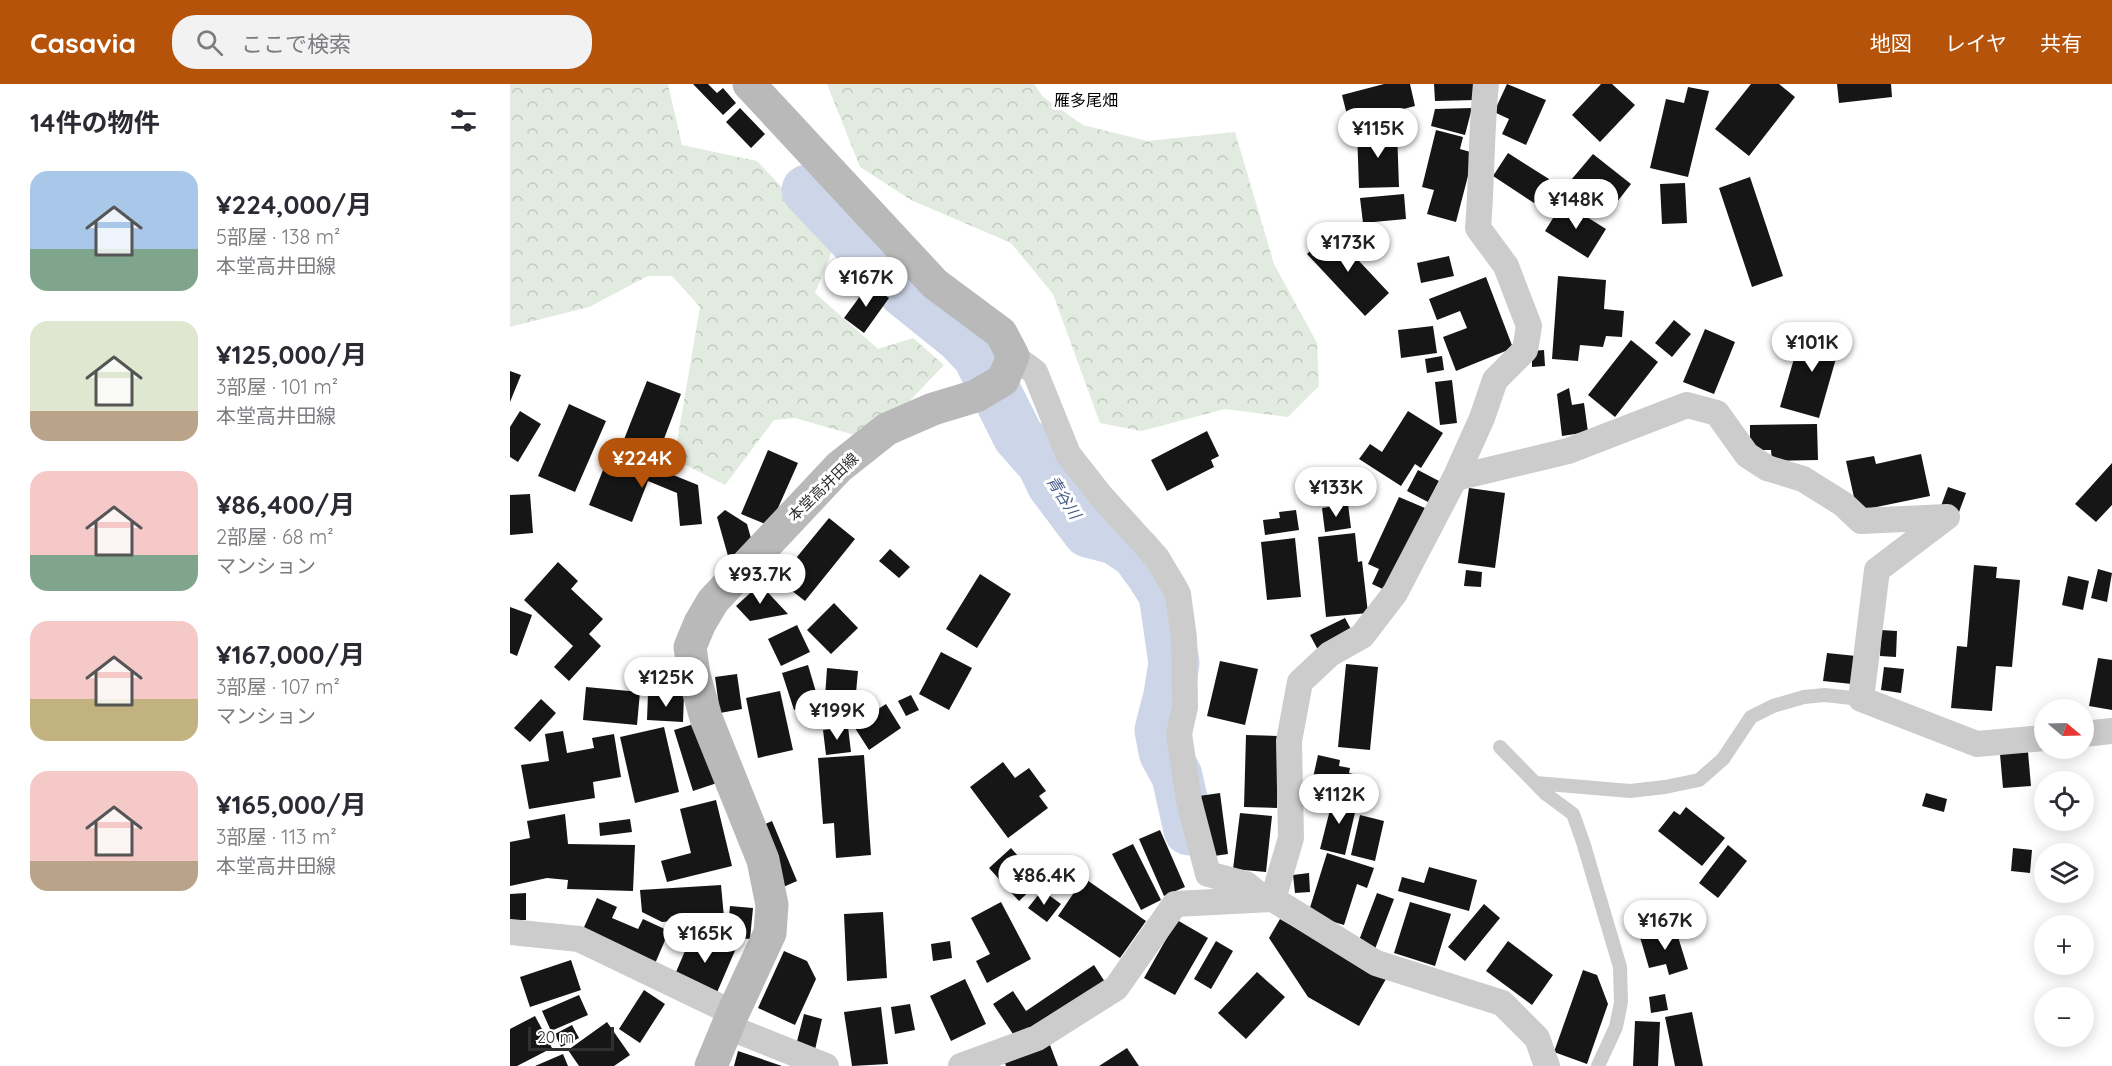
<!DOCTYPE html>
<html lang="ja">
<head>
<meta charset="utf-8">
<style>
	body { margin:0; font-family:Quicksand,"Noto Sans JP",sans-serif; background:#f2f2f3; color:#2b2b33; height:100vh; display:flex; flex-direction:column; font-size:22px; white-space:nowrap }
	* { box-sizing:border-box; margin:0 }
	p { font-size:20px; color:#7c7c81 }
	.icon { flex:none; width:33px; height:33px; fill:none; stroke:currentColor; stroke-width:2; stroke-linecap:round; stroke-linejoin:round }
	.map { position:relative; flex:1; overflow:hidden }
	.details { display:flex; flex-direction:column; background:#fff; width:510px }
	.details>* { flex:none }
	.needle { width:39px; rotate:109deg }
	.controls { position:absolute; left:1524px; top:615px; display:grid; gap:12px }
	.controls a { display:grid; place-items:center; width:60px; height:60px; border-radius:50%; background:#fff; box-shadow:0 3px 15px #0003; font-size:30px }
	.scale { position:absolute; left:18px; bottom:15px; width:86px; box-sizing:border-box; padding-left:6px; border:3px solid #2f2f2f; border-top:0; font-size:16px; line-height:21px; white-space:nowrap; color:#2f2f2f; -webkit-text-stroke:4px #fff; paint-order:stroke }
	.price { position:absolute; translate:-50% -51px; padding:0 14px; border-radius:21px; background:#fff; color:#222; font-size:20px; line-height:39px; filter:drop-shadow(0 2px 3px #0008) }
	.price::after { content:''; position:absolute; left:50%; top:36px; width:18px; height:14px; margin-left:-9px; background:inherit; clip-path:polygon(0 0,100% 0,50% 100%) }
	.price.active { background:#b45309; color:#fff }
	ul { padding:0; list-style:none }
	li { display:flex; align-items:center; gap:18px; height:150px; padding:0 30px }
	li span { display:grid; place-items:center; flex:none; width:168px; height:120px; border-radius:18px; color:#555 }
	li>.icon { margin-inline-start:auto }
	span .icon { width:72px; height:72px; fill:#fffc; stroke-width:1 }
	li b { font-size:26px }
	h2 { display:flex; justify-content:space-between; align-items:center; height:72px; padding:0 30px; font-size:26px }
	header { display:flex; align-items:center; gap:36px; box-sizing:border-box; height:84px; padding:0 30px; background:#b45309; color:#fff }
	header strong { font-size:28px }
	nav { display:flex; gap:33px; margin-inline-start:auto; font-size:21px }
	.search { width:420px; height:54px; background:#f2f2f3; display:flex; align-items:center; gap:15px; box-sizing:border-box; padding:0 21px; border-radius:24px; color:#7c7c81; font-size:22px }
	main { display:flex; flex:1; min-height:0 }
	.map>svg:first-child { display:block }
	.forest { fill:url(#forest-crowns) }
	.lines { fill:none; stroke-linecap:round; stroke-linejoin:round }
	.river { stroke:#cdd6e8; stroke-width:51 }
	.building { fill:#161616 }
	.service { stroke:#ccc; stroke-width:14 }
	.minor { stroke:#ccc; stroke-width:26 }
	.secondary { stroke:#b9b9b9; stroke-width:33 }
	.labels { text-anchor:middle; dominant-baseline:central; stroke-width:6; stroke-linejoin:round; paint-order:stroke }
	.street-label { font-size:15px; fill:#2f2f2f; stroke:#fff }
	.neighbourhood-label { font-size:16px; fill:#000; stroke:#fff }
	.water-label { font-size:16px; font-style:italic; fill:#465b89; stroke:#fff }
</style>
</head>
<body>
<header>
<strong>Casavia</strong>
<div class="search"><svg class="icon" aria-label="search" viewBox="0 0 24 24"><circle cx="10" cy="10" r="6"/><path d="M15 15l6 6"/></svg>ここで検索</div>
<nav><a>地図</a><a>レイヤ</a><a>共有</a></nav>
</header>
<main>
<section class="details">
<h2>14件の物件<svg class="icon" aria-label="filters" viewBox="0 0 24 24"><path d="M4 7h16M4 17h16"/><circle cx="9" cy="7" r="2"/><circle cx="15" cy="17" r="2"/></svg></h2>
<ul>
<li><span style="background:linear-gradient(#a9c7e8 65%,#7fa58c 0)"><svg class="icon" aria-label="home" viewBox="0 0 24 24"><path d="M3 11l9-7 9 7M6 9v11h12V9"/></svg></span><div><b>¥224,000/月</b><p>5部屋 · 138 m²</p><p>本堂高井田線</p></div></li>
<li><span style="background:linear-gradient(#dfe7d0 75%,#b9a48a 0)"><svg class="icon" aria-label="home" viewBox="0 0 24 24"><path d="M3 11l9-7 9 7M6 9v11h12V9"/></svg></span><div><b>¥125,000/月</b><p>3部屋 · 101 m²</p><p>本堂高井田線</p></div></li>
<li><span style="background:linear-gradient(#f6c9c9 70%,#7fa58c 0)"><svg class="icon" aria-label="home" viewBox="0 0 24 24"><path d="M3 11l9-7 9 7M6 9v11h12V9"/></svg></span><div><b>¥86,400/月</b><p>2部屋 · 68 m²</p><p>マンション</p></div></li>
<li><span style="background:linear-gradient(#f6c9c9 65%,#c2b280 0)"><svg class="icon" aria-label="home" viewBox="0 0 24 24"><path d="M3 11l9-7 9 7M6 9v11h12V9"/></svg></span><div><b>¥167,000/月</b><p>3部屋 · 107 m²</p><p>マンション</p></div></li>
<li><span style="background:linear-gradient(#f6c9c9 75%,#b9a48a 0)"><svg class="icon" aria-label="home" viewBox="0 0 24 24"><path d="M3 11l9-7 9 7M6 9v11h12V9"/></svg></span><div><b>¥165,000/月</b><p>3部屋 · 113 m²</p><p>本堂高井田線</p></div></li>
</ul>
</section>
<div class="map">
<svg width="1602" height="982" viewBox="0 0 1602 982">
	<defs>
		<pattern id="forest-crowns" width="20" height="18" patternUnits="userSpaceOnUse" patternTransform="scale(1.5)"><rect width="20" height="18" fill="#e2ebdf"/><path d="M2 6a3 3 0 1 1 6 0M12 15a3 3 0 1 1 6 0" fill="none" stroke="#c2cac0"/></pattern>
	</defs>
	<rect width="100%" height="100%" fill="#fff"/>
	<path class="forest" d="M0,0H158L172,61L247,77L325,160L305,209L368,265L403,254L434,281L370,348L348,352L285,334L264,336L215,401L164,375L190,223L162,192H138L79,223L0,243Z
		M317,0H524L533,13L573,41L637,57L725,48L764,180L807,259L809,302L778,333L715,325L631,347L590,339L543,210L501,159L401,116L350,83Z"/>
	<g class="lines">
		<path class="river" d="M297,106L393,207L449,252L468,272L508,352L532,379L542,400L578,448L605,455L626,469L640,488L654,510L664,579L659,611L650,646L654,668L667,692L679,746"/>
	</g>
	<path class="building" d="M183,0H198L207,9L213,4L226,19L213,31Z
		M874,0H900L905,22L839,39L832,11Z
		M924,0H966V16L925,17Z
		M997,0L1036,16L1016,61L992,50L999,35L984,28Z
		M1091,0H1102L1125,21L1090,58L1062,31Z
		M1241,0H1269L1285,13L1239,72L1205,45Z
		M1327,0H1381L1382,13L1329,19Z
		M1178,3L1199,7L1178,93L1140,84L1156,15L1174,19Z
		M230,24L255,50L241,64L216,38Z
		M962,24L955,51L921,42L925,25Z
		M887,46L889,103L849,104L847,47Z
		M926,46L953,53L950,65L964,69L946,138L917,130L924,106L912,103Z
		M998,69L1039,95L1024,119L983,92Z
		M1083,70L1121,100L1100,127L1061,96Z
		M1240,93L1273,192L1242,203L1209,104Z
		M1175,99L1177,139L1152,140L1150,100Z
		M894,110L896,135L853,139L850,114Z
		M1053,118L1096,145L1078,174L1035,147Z
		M821,147L879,209L855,232L797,170Z
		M939,172L944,192L911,199L907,179Z
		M338,179L356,194L347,205L328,190Z
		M1048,192L1096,196L1094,225L1114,227L1112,253L1096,252L1093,263L1070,261L1068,277L1042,275Z
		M976,193L1003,264L946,287L933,253L957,244L950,227L927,236L919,215Z
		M359,200L379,214L354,249L334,234Z
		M1164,236L1181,250L1162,273L1145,259Z
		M923,242L927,269L891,274L888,246Z
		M1308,243L1333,250L1309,334L1270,323L1290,254L1304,258Z
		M1195,245L1225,258L1204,310L1173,298Z
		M1121,256L1148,278L1105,333L1078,311Z
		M1034,266L1035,282L1022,283V267Z
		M932,272L934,286L917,289L915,275Z
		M0,287L11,291L0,318Z
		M942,296L947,339L930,341L925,298Z
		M137,297L171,310L146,376L111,363Z
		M1059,304L1062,321L1074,319L1078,348L1052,352L1047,310Z
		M59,320L96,337L65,408L28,392Z
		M10,327L31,340L8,378L0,373V343Z
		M898,327L933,349L911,384L905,380L891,402L849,375L860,360L872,368Z
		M1307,340L1308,376L1262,377L1261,366H1240V341Z
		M697,347L709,372L701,376L704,383L657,407L641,376Z
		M101,366L188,401L192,440L170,442L167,409L138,397L122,438L79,421Z
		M258,366L288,379L260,442L231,430Z
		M1411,370L1420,412L1347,427L1336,377L1364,372L1366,380Z
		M1602,379V421L1586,438L1565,420Z
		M908,386L929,397L918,418L897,407Z
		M1438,403L1456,409L1449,428L1431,422Z
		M959,404L995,409L985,484L948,479Z
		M20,410L23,449L0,451V411Z
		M889,413L915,424L877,507L862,500L869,485L858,480Z
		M838,420L841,444L815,448L812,424Z
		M215,426L237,440L244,465L218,472L207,433Z
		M786,426L789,446L755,451L753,436L770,434L769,428Z
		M319,434L345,455L295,517L268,496Z
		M845,449L848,478L852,477L858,529L816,533L808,453Z
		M785,454L791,513L757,516L751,458Z
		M380,465L400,483L389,494L369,477Z
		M48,478L68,497L61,505L93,535L79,550L91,562L59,597L44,583L63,562L14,516Z
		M1464,481L1487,483L1486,494L1510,496L1502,583L1486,582L1482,627L1441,624L1447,562L1457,563Z
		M1588,485L1602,489L1597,518L1581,514Z
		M956,486L972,488L971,503L954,502Z
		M470,490L501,510L467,564L436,545Z
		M1558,492L1579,497L1573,526L1552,521Z
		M250,500L278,530L240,537L226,522Z
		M324,519L348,544L321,570L297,546Z
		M0,523L22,531L7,572L0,569Z
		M835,534L843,549L808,566L800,551Z
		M287,541L300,568L271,582L258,555Z
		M1371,546L1387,547L1386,573L1370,572Z
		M431,568L462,584L439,626L409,610Z
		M1317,569L1346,572L1342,600L1313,597Z
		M1588,574L1602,576V626L1579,622Z
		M710,577L748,585L735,641L697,632Z
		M836,580L868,583L860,666L828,663Z
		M298,581L309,618L284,626L272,589Z
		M1374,583L1394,585L1391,609L1371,606Z
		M317,584L348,587L344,630L314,628Z
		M227,590L232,625L210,629L205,593Z
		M76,603L130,608L127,641L73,636Z
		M270,607L283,666L248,674L236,614Z
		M138,609L174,611L173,638L137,636Z
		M401,611L409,626L396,632L388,617Z
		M31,615L46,629L20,658L4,644Z
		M376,620L391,644L359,666L343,641Z
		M187,639L207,699L183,707L164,646Z
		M154,643L169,708L125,719L110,653Z
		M338,643L341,668L316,671L313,646Z
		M53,647L57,669L84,664L82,654L104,650L111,693L83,698L85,714L19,725L11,681L39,677L35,650Z
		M736,651L769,652L767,724L734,723Z
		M1518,668L1521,702L1493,704L1490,670Z
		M354,671L361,771L326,774L324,739L313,740L308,674Z
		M808,671L830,676L829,682L840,684L839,689L860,694L856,714L801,703Z
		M493,678L505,694L519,684L536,707L529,712L538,724L498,754L460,703Z
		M710,709L718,770L697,773L689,712Z
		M1416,709L1437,715L1434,728L1412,722Z
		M824,710L848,716L835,771L810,765Z
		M206,716L222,782L157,798L151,777L181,769L170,725Z
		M1176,723L1215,754L1192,782L1148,747L1164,727L1170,731Z
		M730,729L762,732L756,788L723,785Z
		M55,730L58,760L125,761L123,807L57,805L58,796L37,794L0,802V758L20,754L17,737Z
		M850,731L874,737L865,777L841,771Z
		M120,735L122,748L90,752L89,739Z
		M262,737L287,797L271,804L246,744Z
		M650,746L675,803L654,812L629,755Z
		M623,760L651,816L631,826L602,770Z
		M1218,761L1237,777L1208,814L1189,799Z
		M501,764L530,797L509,817L479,784Z
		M1503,764L1522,766L1520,789L1501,787Z
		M817,769L864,784L857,804L847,800L834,841L798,830Z
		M919,783L967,796L959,827L888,807L892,793L914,799Z
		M799,789L800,808L785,809L783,791Z
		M574,794L636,837L610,874L548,832Z
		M211,801L215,844L164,847V837L152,838L132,828L130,806Z
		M532,806L551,820L537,838L518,824Z
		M16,809V836H0V810Z
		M867,809L884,815L865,865L848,859Z
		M87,814L107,823L102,834L128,845L133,835L159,847L144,882L71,850Z
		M491,818L521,875L477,899L466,877L480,870L461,834Z
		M900,818L941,830L925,882L884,869Z
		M974,820L990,834L955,877L938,863Z
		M220,822L243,824L240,855L217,853Z
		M373,828L377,894L337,897L334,830Z
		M770,835L876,895L849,942L798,913L759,854Z
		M667,836L698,854L665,911L634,894Z
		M1165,843L1178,885L1159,891L1156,880L1139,884L1130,853Z
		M197,849L227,862L205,913L163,895L181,853L193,858Z
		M440,857L442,874L423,877L421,860Z
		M706,857L723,867L701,905L684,895Z
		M998,857L1043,891L1022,921L976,887Z
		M274,867L297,877L306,895L285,941L248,924Z
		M61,876L71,906L20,923L10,893Z
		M584,881L595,898L507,956L483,920L503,907L516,927Z
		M1073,886L1087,891L1098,920L1077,980L1044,968Z
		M747,888L775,913L736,955L708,929Z
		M455,895L476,940L441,957L420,912Z
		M134,906L155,920L130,959L109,945Z
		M1155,910L1158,926L1141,929L1139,913Z
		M69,911L78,931L41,947L32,927Z
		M400,920L405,946L385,950L381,923Z
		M371,923L378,980L342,982L334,928Z
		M1182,928L1193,982H1165L1155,933Z
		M294,930L312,935L304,970L285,965Z
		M25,932L42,964L7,982H0V945Z
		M1125,937L1150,938L1148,982H1123Z
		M97,938L120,971L104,982H69L58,966Z
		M62,941L69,954L51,963L45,950Z
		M540,961L548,982H496L495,979Z
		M617,964L629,982H589Z
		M228,967L272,982H224Z
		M53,970L58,982H25Z"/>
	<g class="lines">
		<path class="service" d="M990,663L1036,710L1063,730L1073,758L1110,883L1111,918L1106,943L1088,982
			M1026,699L1120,707L1155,703L1189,696L1213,675L1241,633L1263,622L1294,613L1315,611L1351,615"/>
		<path class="minor" d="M503,272L525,288L558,370L590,411L647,474L668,510L674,554L675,623L669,650L679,717L698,790L736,800L754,815
			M945,394L1058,367L1177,321L1207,329L1237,371L1257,384L1293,395L1333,420L1351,437L1437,433L1367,486L1351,615L1467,660L1534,654
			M1574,650L1602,647
			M763,815L781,754L779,657L790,598L820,570L852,552L885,509L945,394L972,334L985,296L1015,266L1019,242L996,182L968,144C972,96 971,48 976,0
			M0,848L69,855L223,929
			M218,943L316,982
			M451,982L527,954L606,904L665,820L763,815L866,879L992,919L1027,954L1037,982"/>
		<path class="secondary" d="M201,982L223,929L260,849L262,821L253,776L196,634L184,591L180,563L190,539L203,517L329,383L377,345L423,325L466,312L493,296L503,272L491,249L425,200L239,0"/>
	</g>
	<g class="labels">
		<g class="street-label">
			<text transform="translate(313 403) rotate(-44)">本堂高井田線</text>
		</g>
		<g class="neighbourhood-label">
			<text x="576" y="16">雁多尾畑</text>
		</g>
		<g class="water-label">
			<text transform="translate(554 413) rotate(57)">青谷川</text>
		</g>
	</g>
</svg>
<div class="controls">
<a><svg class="needle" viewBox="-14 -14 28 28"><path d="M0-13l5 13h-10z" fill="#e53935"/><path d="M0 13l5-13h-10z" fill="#7c7c81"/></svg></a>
<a><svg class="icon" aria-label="locate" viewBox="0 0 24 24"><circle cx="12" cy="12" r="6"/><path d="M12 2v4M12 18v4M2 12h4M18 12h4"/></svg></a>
<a><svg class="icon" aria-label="layers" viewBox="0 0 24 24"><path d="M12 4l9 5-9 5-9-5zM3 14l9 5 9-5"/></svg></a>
<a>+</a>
<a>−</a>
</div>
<div class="scale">20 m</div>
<b class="price" style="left:868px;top:75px">¥115K</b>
<b class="price" style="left:1066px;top:146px">¥148K</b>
<b class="price" style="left:838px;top:189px">¥173K</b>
<b class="price" style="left:356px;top:224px">¥167K</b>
<b class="price" style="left:1302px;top:289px">¥101K</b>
<b class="price active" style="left:132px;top:405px">¥224K</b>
<b class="price" style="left:826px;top:434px">¥133K</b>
<b class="price" style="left:250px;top:521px">¥93.7K</b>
<b class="price" style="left:156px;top:624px">¥125K</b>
<b class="price" style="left:327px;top:657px">¥199K</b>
<b class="price" style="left:829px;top:741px">¥112K</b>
<b class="price" style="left:534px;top:822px">¥86.4K</b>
<b class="price" style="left:1155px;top:867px">¥167K</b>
<b class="price" style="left:195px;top:880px">¥165K</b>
</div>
</main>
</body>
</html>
